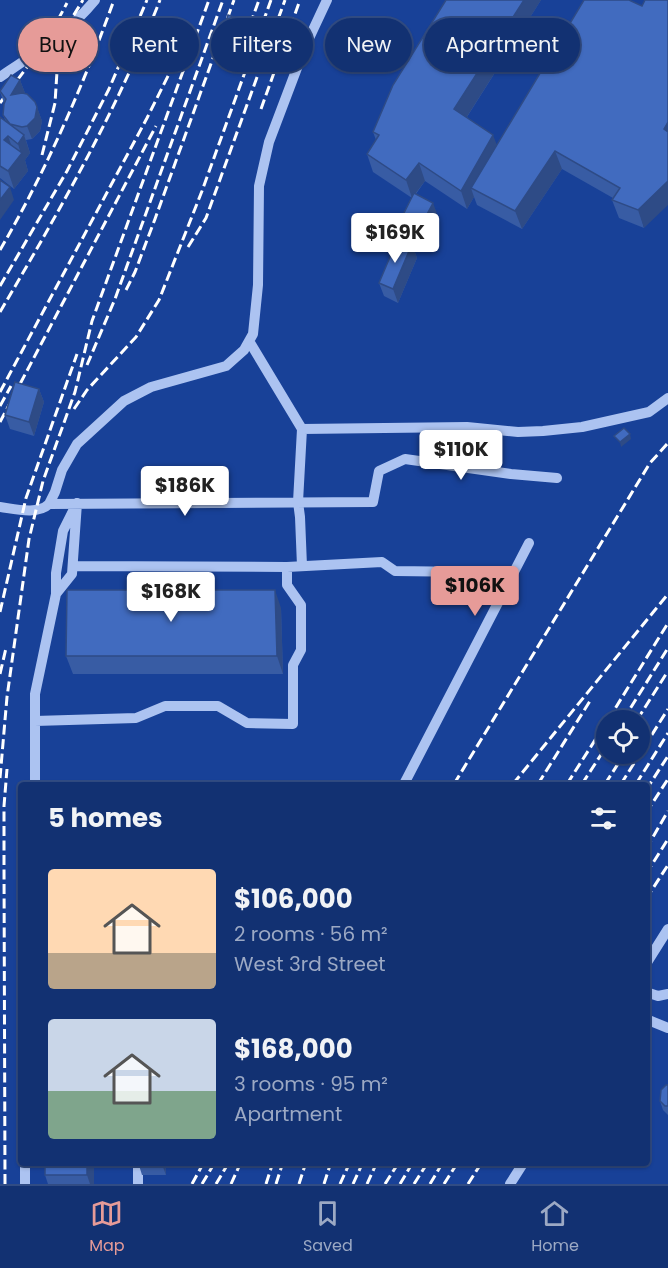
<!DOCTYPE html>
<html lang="en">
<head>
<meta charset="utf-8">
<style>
	body { margin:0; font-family:Poppins,sans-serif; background:#1f3d7a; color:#f1f3f6; height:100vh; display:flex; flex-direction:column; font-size:22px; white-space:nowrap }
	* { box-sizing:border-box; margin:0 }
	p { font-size:20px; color:#9ca9c4 }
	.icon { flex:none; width:33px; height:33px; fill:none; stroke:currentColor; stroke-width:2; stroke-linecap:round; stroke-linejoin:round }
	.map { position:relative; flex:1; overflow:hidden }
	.details { position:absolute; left:18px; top:782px; width:632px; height:384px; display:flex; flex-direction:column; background:#123172; border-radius:6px; box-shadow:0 2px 4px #0004,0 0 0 2px #314c84 }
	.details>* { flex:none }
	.guide { position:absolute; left:18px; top:18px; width:633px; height:54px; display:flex; gap:12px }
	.tools { position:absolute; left:596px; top:710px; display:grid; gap:12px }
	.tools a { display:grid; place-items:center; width:54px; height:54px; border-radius:50%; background:#123172; box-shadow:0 2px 4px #0004,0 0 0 2px #314c84; font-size:30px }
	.price { position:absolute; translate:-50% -51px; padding:0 14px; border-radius:6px; background:#fff; color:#222; font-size:20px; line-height:39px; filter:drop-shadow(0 2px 3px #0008) }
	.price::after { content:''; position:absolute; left:50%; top:36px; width:18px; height:14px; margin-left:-9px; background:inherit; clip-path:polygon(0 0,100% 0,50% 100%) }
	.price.on { background:#e69b98; color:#111 }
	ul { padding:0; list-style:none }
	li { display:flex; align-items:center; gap:18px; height:150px; padding:0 30px }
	li span { display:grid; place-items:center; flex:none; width:168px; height:120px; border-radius:6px; color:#555 }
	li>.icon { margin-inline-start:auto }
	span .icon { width:72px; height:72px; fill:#fffc; stroke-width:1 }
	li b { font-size:26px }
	h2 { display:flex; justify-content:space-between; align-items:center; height:72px; padding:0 30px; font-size:26px }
	.pill { padding:0 21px; border-radius:27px; background:#123172; box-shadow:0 2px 4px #0004,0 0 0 2px #314c84; font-size:21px; line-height:54px }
	.pill.on { background:#e69b98; color:#111 }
	.tabs { display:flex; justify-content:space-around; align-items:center; height:84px; border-top:2px solid #314c84; background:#123172; font-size:16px; color:#9ca9c4 }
	.tabs a { display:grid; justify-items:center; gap:3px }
	.tabs .on { color:#e69b98 }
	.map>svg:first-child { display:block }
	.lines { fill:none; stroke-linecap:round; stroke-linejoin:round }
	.minor { stroke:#acc3f1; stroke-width:10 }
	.rail { stroke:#fff; stroke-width:3; stroke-dasharray:10 4.5; stroke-linecap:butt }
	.wall { fill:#385ca4 }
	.shaded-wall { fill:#2e4b86 }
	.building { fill:#416bbf; stroke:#2e4b86; stroke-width:1.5 }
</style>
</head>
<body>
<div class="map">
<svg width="668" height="1184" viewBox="0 0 668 1184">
	<rect width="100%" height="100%" fill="#184198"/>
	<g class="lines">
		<path class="minor" d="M0,77C34,54 69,32 95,0
			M249,341L302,429L467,427L518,432L543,431L582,427L649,412L668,398
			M49,504L55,492L62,470L77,444L124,401L151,387L226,366L244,350L253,334L258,285L259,186L269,142L305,47L327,0
			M0,507C15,509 38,515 49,504L373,502L379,471L405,459L511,474L557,478
			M73,566L287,567L382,562L395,571L472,572L511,578
			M302,566L300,517L298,502L302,429
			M35,721L136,718L165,706H218L247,723L293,724V665L301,650V605L287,585V567
			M35,784V694L56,594V573L63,531L77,503L72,574L56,594
			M404,784L529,543
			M646,964L668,929
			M646,992L658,996L668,994
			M646,1019L668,1028
			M25,1162V1184
			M138,1184V1162
			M510,1184L524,1162"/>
		<path class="rail" d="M250,25L259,0
			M0,103L46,42L67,3
			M261,109L300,0
			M42,155L55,103L58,56L64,31L83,0
			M188,247L206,218L285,0
			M0,250C46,171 83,86 114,0
			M0,286L67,171L109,89L147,0
			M126,290L135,272L155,219L234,0
			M0,312C60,210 117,110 160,0
			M87,365L115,299L223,0
			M0,392L147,118L188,36
			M0,406L11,386
			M74,409L87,390L136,337L159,300L202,191L271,0
			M0,422L156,126
			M0,612L26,498L77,354
			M0,674L6,648
			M608,720L668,623
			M623,720L668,648
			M637,720L668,671
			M0,778L7,697L29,539L43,481L75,392L92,321L209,0
			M454,784L650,463L668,443
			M513,784L668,594
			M538,784L590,701
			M567,784L606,723
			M582,784L606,747
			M605,784L625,753
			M621,784L668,709
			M636,784L668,733
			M646,790L668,756
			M646,813L668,779
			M646,849L668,811
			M646,874L668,839
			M646,899L668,865
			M5,1184L4,865V806L7,769
			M192,1184L204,1162
			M202,1184L215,1162
			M216,1184L229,1162
			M231,1184L241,1162
			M266,1184L273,1162
			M276,1184L283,1162
			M299,1184L306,1162
			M324,1184L331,1162
			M340,1184L350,1162
			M353,1184L363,1162
			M367,1184L377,1162
			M385,1184L399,1162
			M400,1184L413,1162
			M414,1184L428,1162
			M430,1184L443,1162
			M444,1184L458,1162
			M468,1184L482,1162"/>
	</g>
	<path class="wall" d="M446,0H541L467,117L497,145L584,0L644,228L619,218L612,200L613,198L562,169L522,229L477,205L474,197L467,209L425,181L416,194L438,216L423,244L405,235L400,221L412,198L373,172L367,154L376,140L373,132Z
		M223,30L254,32L248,47L226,39Z
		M88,32L93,45L83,59L73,51L68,38Z
		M20,80L25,93L35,102L42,121L40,131L32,139L26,140L30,153L25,160L28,171L14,189L0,178V117L6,122L3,115L4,103L0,92Z
		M412,244L417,258L398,303L384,296L379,283Z
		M39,389L44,402L34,436L10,429L5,415Z
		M281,608L283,674H73L66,656Z
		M668,1085V1115L663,1110L660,1101Z
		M94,1162V1184H48L45,1175Z
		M138,1162H165L166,1175H142Z"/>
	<path class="shaded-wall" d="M524,0H541L461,126L454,109Z
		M250,23L254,32L248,47L245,38Z
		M88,32L93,45L83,59L78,45Z
		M20,80L25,93L11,95Z
		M37,107L42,121L40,131L32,139L27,126Z
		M668,122V141L664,129Z
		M24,135L30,153L25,160L28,171L14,189L8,171L21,154L18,144Z
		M493,135L500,153L471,188L474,197L467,209L461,191Z
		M8,136L14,153L4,140Z
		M555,151L562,169L522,229L515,211Z
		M419,163L425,181L412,198L406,180Z
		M668,181V205L644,228L638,210Z
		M10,187L14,200L0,220V200Z
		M433,203L438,216L423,244L418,231Z
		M412,244L417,258L398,303L393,289Z
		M39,389L44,402L34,436L29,422Z
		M630,434L631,439L621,447L620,442Z
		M275,590L281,608L283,674L277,656Z
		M87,1162H94V1184H90L87,1175Z
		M161,1162H165L166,1175Z"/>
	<path class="building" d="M446,0H524L454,109L493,135L461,191L419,163L406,180L367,154L379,135L373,132L393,85Z
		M584,0H629L642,6L645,0H668V122L664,129L668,132V181L638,210L612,200L620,188L555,151L515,211L471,188Z
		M228,15L250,23L245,38L223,30Z
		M79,24L88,32L78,45L68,38Z
		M11,75L20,80L11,95L22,93L27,94L35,102L37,107L35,118L27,126L22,127L10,124L3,115L4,104L6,99L0,91Z
		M0,117L24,135L18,144L8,136L4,140L22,153L8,171L0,166Z
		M0,180L10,187L0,200Z
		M414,193L433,203L418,231L400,221Z
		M398,238L412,244L393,289L379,283Z
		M15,382L39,389L29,422L5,415Z
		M624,428L630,434L620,442L614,436Z
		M67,590H275L277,656H66Z
		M666,1085H668V1106H665L660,1101L661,1090Z
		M45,1162H87V1175H45Z"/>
</svg>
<div class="tools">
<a><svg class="icon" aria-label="locate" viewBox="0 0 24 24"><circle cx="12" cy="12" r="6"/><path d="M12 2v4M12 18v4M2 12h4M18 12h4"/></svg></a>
</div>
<b class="price" style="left:395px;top:264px">$169K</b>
<b class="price" style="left:461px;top:481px">$110K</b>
<b class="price" style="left:185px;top:517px">$186K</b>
<b class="price on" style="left:475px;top:617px">$106K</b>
<b class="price" style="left:171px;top:623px">$168K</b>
<div class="guide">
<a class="pill on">Buy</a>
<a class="pill">Rent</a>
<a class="pill">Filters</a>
<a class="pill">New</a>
<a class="pill">Apartment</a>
</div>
<section class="details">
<h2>5 homes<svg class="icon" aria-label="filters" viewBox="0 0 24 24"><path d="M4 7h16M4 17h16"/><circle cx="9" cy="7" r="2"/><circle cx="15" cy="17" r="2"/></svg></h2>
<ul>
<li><span style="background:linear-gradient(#ffd9b3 70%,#b9a48a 0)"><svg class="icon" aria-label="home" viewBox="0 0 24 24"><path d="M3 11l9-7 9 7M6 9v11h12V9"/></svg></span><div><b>$106,000</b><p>2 rooms · 56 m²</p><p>West 3rd Street</p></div></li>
<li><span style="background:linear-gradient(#c9d6e8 60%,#7fa58c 0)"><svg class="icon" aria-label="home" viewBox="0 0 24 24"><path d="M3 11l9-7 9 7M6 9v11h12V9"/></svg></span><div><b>$168,000</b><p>3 rooms · 95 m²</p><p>Apartment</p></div></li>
</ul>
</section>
</div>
<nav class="tabs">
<a class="on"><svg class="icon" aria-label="map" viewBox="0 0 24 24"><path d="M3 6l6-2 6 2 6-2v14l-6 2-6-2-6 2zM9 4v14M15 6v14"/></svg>Map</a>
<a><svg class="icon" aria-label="saved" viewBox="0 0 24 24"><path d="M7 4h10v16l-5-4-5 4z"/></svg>Saved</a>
<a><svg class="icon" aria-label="home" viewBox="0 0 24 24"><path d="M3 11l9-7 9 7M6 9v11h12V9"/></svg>Home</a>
</nav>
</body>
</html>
